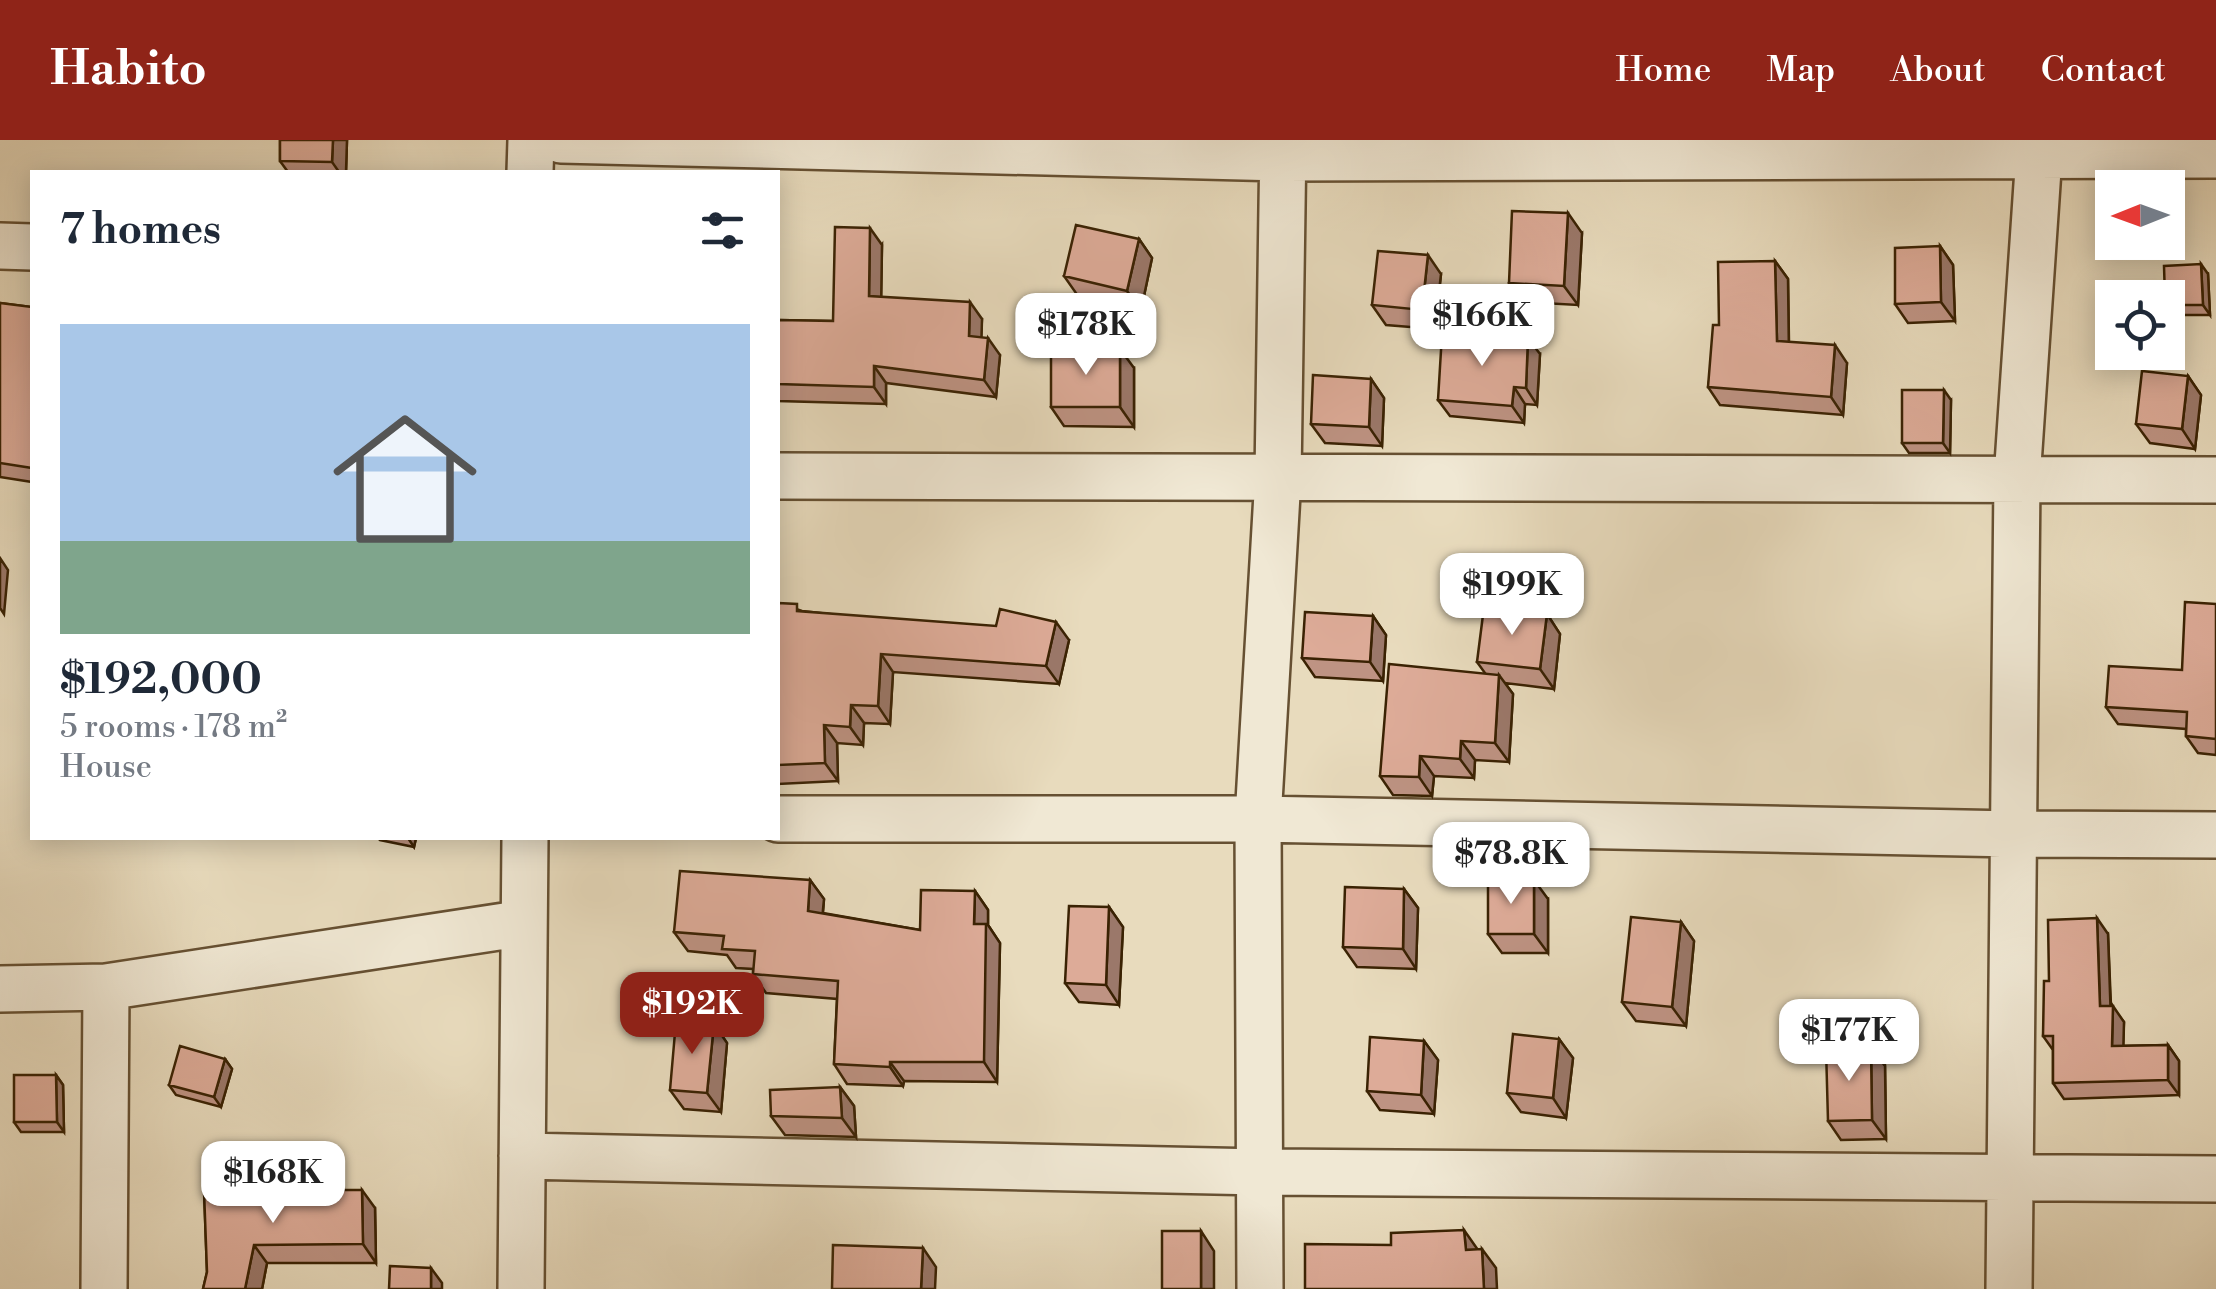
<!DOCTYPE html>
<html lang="en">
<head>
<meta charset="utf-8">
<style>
	body { margin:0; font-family:"Libre Bodoni",serif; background:#f2f2f3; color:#1f2937; height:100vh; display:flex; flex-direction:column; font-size:38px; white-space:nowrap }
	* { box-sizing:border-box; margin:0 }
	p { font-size:32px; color:#747a83 }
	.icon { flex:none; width:55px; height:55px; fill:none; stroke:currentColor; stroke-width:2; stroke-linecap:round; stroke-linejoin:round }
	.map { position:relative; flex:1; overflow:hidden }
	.side { position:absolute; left:30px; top:30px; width:750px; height:670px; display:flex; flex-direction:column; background:#fff; border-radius:0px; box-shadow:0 5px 25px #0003 }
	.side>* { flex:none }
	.needle { width:65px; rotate:269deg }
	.controls { position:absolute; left:2095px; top:30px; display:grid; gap:20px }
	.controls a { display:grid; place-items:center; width:90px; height:90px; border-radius:0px; background:#fff; box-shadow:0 5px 25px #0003; font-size:50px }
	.price { position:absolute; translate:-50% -85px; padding:0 22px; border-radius:20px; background:#fff; color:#222; font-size:32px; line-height:65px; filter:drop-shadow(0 2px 5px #0008) }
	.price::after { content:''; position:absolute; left:50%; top:60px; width:30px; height:22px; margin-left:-15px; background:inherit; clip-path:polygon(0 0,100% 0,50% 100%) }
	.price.current { background:#8f2418; color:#fff }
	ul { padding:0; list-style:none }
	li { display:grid; align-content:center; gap:20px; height:530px; padding:0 30px }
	li span { display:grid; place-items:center; height:310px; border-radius:0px; color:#555 }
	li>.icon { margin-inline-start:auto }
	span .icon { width:180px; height:180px; fill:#fffc; stroke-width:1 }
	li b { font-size:42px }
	h2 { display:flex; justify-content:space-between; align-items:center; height:120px; padding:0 30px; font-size:42px }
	header { display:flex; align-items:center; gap:60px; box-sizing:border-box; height:140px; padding:0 50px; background:#8f2418; color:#fff }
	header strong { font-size:48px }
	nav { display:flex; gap:55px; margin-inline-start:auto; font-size:35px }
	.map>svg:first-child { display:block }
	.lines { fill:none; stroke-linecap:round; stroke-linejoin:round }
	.street-casing { stroke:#665032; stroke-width:50 }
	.street { stroke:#f0e8d4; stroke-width:45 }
	.wall { fill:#be9383; stroke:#3a2203; stroke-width:2.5 }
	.shaded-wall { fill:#9b786a; stroke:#3a2203; stroke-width:2.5 }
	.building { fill:#ddab98; stroke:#3a2203; stroke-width:2.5 }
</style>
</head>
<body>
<header>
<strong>Habito</strong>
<nav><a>Home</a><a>Map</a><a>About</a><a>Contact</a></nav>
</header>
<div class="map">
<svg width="2216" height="1149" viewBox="0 0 2216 1149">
	<rect width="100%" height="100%" fill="#e8dbbd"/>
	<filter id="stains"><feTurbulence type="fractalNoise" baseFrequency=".002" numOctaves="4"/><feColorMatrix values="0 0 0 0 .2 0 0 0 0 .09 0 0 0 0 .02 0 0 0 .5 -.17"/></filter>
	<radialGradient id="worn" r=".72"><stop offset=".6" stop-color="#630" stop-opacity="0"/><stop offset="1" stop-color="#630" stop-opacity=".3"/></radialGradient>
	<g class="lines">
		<g class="street-casing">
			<path id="street" d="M561,0L1283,18L2216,15
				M530,32L531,0
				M0,106L32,107
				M778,336L2216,340
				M778,679H1258L2014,694L2216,695
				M0,849L106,847L524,783
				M522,1016L1261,1032L2216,1039
				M104,1149L106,847
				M521,1149L525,698
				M1260,1149L1258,679L1278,337L1283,0
				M2009,1149L2017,339L2040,0"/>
		</g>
		<use href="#street" class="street"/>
	</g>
	<path class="wall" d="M280,0H347L346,32H288L280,21Z
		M1582,93L1578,165L1523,162L1509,143Z
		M1139,99L1152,118L1141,170L1078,156L1064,136Z
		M882,105L881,157L982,179L981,198L1000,215L996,257L886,243V264L778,261V180L833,181Z
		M1940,106L1953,125L1955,181L1908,183L1895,164Z
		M1775,121L1788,139L1789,202L1847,223L1843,275L1720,265L1708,247L1719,185Z
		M1441,134L1435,189L1386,185L1372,165Z
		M2208,134L2210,175H2173L2168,168V158Z
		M0,163L32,167V342L0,337Z
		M1540,214L1537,265L1525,264L1524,283L1450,276L1438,260Z
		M1134,228V287L1064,286L1051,267Z
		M2188,236L2201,255L2195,309L2150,303L2136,284Z
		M1371,239L1384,258L1382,306L1325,303L1311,284Z
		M1951,260L1950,313H1909L1902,303Z
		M778,463L802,471L1069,500L1059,544L893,532L890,584L864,583L863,605L837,603L838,641L778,644Z
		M2216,464V615L2198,613L2186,596V589L2118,584L2106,567L2182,530Z
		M1547,474L1560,494L1554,549L1505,543L1513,554L1509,622L1475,620L1474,638L1434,636L1432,656L1393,655L1380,636L1485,533L1477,522Z
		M1373,476L1386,495L1383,541L1315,537L1302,518Z
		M378,698H416L414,707L380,700Z
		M810,740L824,759L823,773L920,790L975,751L988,770V785L1000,803L997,942L904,941L903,946L847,944L834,924L837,859L766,853L753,834V829L736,828L727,815L688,811L674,792Z
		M1404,749L1418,768L1416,829L1357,827L1343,807Z
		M1548,759V813H1502L1488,794Z
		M1109,767L1123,787L1119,865L1079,862L1065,843Z
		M1681,782L1694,801L1686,886L1636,881L1622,862Z
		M2108,794L2111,866L2124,882L2123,906L2168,905L2179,921V955L2064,959L2053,943V910L2043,896L2049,841Z
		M714,884L727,903L721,972L684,969L670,950Z
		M1559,899L1573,918L1566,978L1521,972L1507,953Z
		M1424,901L1438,920L1434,974L1380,970L1367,951Z
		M225,919L232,929L221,967L176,955L169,945Z
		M1885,926L1886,999L1841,1000L1828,981Z
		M56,935L63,945L64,992H21L14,982Z
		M840,947L854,966L856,997L785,995L771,976Z
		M204,1050L375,1068L376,1123H267L262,1149H203L207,1132Z"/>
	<path class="shaded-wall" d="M333,0H347L346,32H339L332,22Z
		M1568,73L1582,93L1578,165L1564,146Z
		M870,88L882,105L881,173L869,156Z
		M1139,99L1152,118L1141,170L1127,151Z
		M1940,106L1953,125L1955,181L1941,162Z
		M1428,115L1441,134L1435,189L1422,170Z
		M1775,121L1788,139L1789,218L1777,201Z
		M2201,124L2208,134L2210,175L2203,165Z
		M970,162L982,179L981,213L969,196Z
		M988,198L1000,215L996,257L984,240Z
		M1528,198L1540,214L1537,265L1526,248Z
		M1835,205L1847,223L1843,275L1831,257Z
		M1120,209L1134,228V287L1120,267Z
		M874,226L886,243V264L874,247Z
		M2188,236L2201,255L2195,309L2182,289Z
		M1371,239L1384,258L1382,306L1369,287Z
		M1514,247L1525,264L1524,283L1512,266Z
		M1944,250L1951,260L1950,313L1943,303Z
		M0,418L8,430L4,474L0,468Z
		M1547,474L1560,494L1554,549L1540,529Z
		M1373,476L1386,495L1383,541L1370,522Z
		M1056,482L1069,500L1059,544L1046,526Z
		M881,514L893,532L890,584L878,566Z
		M1499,535L1513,554L1509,622L1495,603Z
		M851,565L864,583L863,605L850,587Z
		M824,585L837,603L838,641L825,623Z
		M1461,601L1475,620L1474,638L1460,619Z
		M1420,616L1434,636L1432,656L1419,637Z
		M408,698H416L414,707Z
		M810,740L824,759L821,790L808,771Z
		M1534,740L1548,759V813L1534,794Z
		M1404,749L1418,768L1416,829L1403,809Z
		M975,751L988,770V785L1000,803L997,942L984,922L974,784Z
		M1109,767L1123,787L1119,865L1106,845Z
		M2097,778L2108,794L2111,882L2100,866Z
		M1681,782L1694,801L1686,886L1672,867Z
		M2113,866L2124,882L2123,922L2112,906Z
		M714,884L727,903L721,972L707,953Z
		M1559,899L1573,918L1566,978L1553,958Z
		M1424,901L1438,920L1434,974L1421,955Z
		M2168,905L2179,921V955L2168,940Z
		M1871,907L1885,926L1886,999L1872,980Z
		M225,919L232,929L221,967L214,957Z
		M890,922L904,941L903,946L890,927Z
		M56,935L63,945L64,992L57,982Z
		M840,947L854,966L856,997L842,978Z
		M362,1050L375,1068L376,1123L363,1104Z
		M1464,1090L1478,1110H1466Z
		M1201,1091L1214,1111V1149H1201Z
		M254,1105L267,1123L262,1149H245Z
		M923,1108L936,1127L935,1149H921Z
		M1482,1109L1496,1128L1497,1149H1484Z
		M431,1128L442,1143V1149H431Z"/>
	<path class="building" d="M280,0H333L332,22L280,21Z
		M1512,71L1568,73L1564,146L1509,143Z
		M1076,85L1139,99L1127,151L1064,136Z
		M835,87L870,88L869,156L970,162L969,196L988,198L984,240L874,226V247L778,244V180L833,181Z
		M1940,106L1941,162L1895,164V108Z
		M1378,111L1428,115L1422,170L1372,165Z
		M1775,121L1777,201L1835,205L1831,257L1708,247L1713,185H1719L1718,122Z
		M2201,124L2203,165H2168V158H2165L2164,126Z
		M0,163L32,167V328L0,323Z
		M1442,194L1528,198L1526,248L1514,247L1512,266L1438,260Z
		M1051,209H1120V267H1051Z
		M2142,231L2188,236L2182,289L2136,284Z
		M1313,235L1371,239L1369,287L1311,284Z
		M1902,250H1944L1943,303H1902Z
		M2185,462L2216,464V599L2186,596L2187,572L2106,567L2109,526L2182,530Z
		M778,463L797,464V471L996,486L1000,469L1056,482L1046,526L881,514L878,566L851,565L850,587L824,585L825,623L778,625Z
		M1484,467L1547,474L1540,529L1477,522Z
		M1305,472L1373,476L1370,522L1302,518Z
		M1389,524L1499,535L1495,603L1461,601L1460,619L1420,616L1419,637L1380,636Z
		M680,731L810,740L808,771L920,790L921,750L975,751L974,784H986L984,922H890V927L834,924L838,841L753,834L755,811L722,809L724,796L674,792Z
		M1488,740H1534V794H1488Z
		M1345,747L1404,749L1403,809L1343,807Z
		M1069,766L1109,767L1106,845L1065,843Z
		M1631,777L1681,782L1672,867L1622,862Z
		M2097,778L2100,866H2113L2112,906L2168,905V940L2053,943V896H2043L2044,841H2049L2048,780Z
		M676,881L714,884L707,953L670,950Z
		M1513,894L1559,899L1553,958L1507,953Z
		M1370,897L1424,901L1421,955L1367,951Z
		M180,906L225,919L214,957L169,945Z
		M1871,907L1872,980L1828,981L1826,908Z
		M14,935H56L57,982H14Z
		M840,947L842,978L771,976L770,950Z
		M204,1050H362L363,1104L254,1105L245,1149H203L207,1132Z
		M1464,1090L1466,1110L1482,1109L1484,1149H1305V1104L1391,1105V1093Z
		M1162,1091H1201V1149H1162Z
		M833,1105L923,1108L921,1149H832Z
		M390,1126L431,1128V1149H389Z"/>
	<rect width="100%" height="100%" filter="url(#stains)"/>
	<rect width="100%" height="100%" fill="url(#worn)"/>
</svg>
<div class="controls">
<a><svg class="needle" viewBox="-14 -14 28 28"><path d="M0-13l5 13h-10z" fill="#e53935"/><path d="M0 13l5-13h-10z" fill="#747a83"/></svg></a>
<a><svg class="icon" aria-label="locate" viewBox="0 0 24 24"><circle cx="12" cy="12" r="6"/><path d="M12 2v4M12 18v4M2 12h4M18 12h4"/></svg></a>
</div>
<b class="price" style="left:1482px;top:229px">$166K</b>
<b class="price" style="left:1086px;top:238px">$178K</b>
<b class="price" style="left:1512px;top:498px">$199K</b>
<b class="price" style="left:1511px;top:767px">$78.8K</b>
<b class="price current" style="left:692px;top:917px">$192K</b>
<b class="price" style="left:1849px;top:944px">$177K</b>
<b class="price" style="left:273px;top:1086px">$168K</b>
<section class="side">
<h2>7 homes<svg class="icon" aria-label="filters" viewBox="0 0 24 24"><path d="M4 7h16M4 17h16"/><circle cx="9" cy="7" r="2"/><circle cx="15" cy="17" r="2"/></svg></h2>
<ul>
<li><span style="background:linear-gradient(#a9c7e8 70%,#7fa58c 0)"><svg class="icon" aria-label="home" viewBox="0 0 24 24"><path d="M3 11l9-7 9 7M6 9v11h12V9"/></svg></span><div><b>$192,000</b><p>5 rooms · 178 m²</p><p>House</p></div></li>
</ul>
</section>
</div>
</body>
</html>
